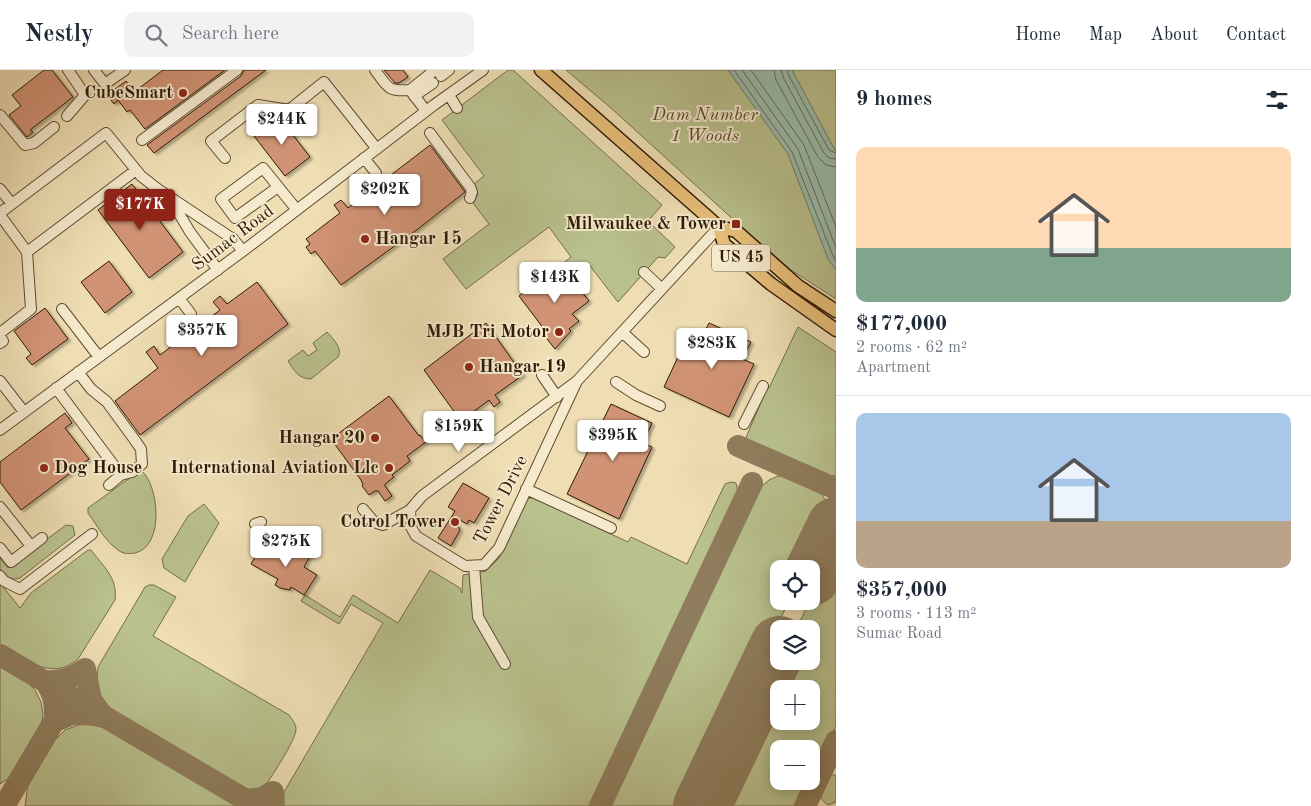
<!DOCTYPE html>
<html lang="en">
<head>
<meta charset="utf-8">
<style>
	body { margin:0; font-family:"Old Standard TT",serif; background:#f2f2f3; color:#1f2937; height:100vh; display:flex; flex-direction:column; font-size:19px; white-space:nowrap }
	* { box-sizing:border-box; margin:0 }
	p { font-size:16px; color:#747a83 }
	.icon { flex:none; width:28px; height:28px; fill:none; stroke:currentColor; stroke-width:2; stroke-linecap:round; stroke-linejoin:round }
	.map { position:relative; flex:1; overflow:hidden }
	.details { display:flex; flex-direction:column; background:#fff; width:475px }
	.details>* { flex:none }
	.buttons { position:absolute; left:770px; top:490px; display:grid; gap:10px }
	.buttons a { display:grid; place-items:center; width:50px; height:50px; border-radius:10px; background:#fff; box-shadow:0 2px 12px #0003; font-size:25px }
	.price { position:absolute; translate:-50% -42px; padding:0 11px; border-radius:5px; background:#fff; color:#222; font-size:16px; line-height:32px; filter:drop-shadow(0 1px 2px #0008) }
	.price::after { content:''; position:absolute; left:50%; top:30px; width:15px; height:11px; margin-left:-8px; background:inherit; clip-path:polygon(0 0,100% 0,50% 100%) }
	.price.on { background:#8f2418; color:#fff }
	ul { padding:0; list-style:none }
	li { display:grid; align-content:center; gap:10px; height:265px; padding:0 20px }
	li+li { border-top:1px solid #e0e1e3 }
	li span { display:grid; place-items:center; height:155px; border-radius:10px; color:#555 }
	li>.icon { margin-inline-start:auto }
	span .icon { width:90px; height:90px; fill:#fffc; stroke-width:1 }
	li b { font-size:21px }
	h2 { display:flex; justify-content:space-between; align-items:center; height:60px; padding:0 20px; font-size:21px }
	header { display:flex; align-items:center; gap:30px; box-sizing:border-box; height:70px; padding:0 25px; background:#fff; border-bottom:1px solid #e0e1e3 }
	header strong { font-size:24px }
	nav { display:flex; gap:28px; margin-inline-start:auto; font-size:18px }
	.search { width:350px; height:45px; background:#f2f2f3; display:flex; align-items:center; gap:12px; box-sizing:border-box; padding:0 18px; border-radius:10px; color:#747a83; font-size:19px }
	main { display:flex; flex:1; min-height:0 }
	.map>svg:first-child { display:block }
	.green { fill:#b9c18e; stroke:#746e49; fill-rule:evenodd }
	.water { fill:#9abcac; stroke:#6f7b69 }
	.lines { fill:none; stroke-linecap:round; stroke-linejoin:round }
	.shore { stroke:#646b58; stroke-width:1 }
	.taxiway { stroke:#8f7c5c; stroke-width:22 }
	.runway { stroke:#8f7c5c; stroke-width:58 }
	.building { fill:#d19375; stroke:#2f1a04; filter:url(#shadow) }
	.minor-tunnel { stroke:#c9b791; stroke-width:10; stroke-dasharray:10 5; stroke-linecap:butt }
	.minor-casing { stroke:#5f4b30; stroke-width:12 }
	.major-casing { stroke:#2f1a04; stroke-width:15 }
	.minor { stroke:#f5eace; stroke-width:10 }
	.major { stroke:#e8bf7a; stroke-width:12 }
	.poi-dot { fill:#8f2418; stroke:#f5eace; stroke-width:2 }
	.labels { text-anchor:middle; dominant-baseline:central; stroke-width:4; stroke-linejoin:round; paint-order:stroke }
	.shield { fill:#f5eace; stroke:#6a5841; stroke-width:1 }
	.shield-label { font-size:16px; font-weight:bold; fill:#2f1a04 }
	.poi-label { font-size:18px; font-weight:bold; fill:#2f1a04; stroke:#f5eace; text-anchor:end }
	.park-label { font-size:18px; font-style:italic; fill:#584c2d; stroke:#f5eace }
	.street-label { font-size:18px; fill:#2f1a04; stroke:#f5eace }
</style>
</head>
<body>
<header>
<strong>Nestly</strong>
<div class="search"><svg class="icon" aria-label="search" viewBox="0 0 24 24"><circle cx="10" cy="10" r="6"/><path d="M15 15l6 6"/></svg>Search here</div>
<nav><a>Home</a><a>Map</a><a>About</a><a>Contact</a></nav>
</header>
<main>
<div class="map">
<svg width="836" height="736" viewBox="0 0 836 736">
	<defs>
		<filter id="shadow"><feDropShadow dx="3" dy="2" stdDeviation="1" flood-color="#0004"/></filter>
	</defs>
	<rect width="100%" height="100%" fill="#efdeb4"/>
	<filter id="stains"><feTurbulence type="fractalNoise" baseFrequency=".004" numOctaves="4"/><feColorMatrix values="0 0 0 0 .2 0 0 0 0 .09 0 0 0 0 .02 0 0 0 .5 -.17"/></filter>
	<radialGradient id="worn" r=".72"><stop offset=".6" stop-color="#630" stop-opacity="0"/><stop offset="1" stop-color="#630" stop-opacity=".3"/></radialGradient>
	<path class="green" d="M508,0H513L662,135L648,151L675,177L665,188L658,187L618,232L590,196L573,210L561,195L571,187L549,157L466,219L443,189L489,154L473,133L478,124L474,114L484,106L442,50Z
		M566,0H836V229L791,200L747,162L611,38Z
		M798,257L836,282V406L819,405L745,370L767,318H769Z
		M327,262C333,269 343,278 338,287L311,309C298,309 294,300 288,291L303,280L308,286L317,280L313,273Z
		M141,400C159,415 165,476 135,483C128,484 122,484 117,479C106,472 96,454 88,443V438Z
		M778,406C802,406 831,421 829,448L805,499H779V531H789L691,736H610L762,416L769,410Z
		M731,412L736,413L738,422L589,736H284V722L383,553L351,534L339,554L301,531L305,525L340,547L353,525L398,553L430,500L460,518L462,523L463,505L486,501L499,488L525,431L530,428H534L628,472L631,467L687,494L725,414Z
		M204,434L219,453L185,512L164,498L162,489L188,446Z
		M66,455L73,456L75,465L20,508C12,511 5,506 0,499V488L8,498Z
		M836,476V656L811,709V679H779V711H810L798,736H712L781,591H811V559H796L810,531H811V528ZM779,619H811V651H779Z
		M88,480H91C103,496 118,508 115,530L78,589C52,612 24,589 0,574V513L20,538L31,523Z
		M149,515H154L176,527L153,566L289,645C292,649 296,654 296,659C296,670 274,702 268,712C260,718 254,721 244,719L117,644C100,630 95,618 98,597L145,517Z
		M0,596L27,612L35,620L41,632L43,644L41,656L12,706L0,714Z
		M84,653L105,658L237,736H25L28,714L53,672L65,660Z
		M831,705H836V732L828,735C815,727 820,713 831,705Z"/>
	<path class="water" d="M728,0H792L836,82V200L828,189L788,84Z"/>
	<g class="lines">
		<path class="shore" d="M734,0L792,82L833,186L836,191
			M742,0L798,79L836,178
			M751,0L804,75L836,157
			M774,0L776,10L818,87L826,95L836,97
			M781,0L783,7L824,83L829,88L836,89
			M788,0V4L829,80L836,83"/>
		<path class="taxiway" d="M738,376L836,419
			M0,585L256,736
			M85,599L91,630L102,645L72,644L55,651C55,634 55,625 45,611C61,612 72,608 85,599Z
			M245,730L264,728L273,722V736
			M4,736L62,638
			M600,736L752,413
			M805,736L836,671"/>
		<path class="runway" d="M811,507L836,456
			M702,736L779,575"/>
	</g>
	<path class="building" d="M44,0H52L73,27L30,60L33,62L27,67L9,45L21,36L12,25Z
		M163,0H225L145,59L130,40L127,42L118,30L114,34L107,25L126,11L134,22Z
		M244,0H266L154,83L147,75L241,6Z
		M384,0H403L408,7L399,13H395Z
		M279,47L310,87L285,106L254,66Z
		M430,75L465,122L418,159L341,215L315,181L311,184L306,177L310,174L306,169L340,143L334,135L341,130L348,138Z
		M132,114L183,182L149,208L98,140Z
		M109,191L132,222L105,243L81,212Z
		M561,195L589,231L572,244L579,251L569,259L571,261L555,279L544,265L547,263L519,226Z
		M257,212L288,254L140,365L115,331L158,298L146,282L154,276L160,285L220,240L213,232L220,226L227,234Z
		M45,238L68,269L32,295L26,288L31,284L14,261Z
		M486,253L523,305L495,325L500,332L494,337L489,330L461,351L424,300Z
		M709,253L751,272L742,289L754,294L729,347L664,317L689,263L701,269Z
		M389,326L419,366L420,365L426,372L407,386L410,391L392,405L394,407L385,414V416L392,426L385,431L378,421H375L369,425L362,416L363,415L361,410L331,369Z
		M611,334L652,353L643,373L652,377L619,449L567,424Z
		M65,343L72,353L65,358L89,389L21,440L0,412V392Z
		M463,413L489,428L474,453L469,450L467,454L453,446L460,460L451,476L438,468L455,441L448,437Z
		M263,473L290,489L293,484L301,479H314L304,497L317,505L304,525L291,517L290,520L280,518L275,515L278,509L251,494Z"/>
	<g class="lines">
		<path class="minor-tunnel" d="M301,479L310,485"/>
		<g class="minor-casing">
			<path id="minor" d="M94,0L105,14L125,0
				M375,0C388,17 387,22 410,20
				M441,6L449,0
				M449,25L457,38
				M414,26L433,13
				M426,41L410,20L435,0
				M0,45L25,75L34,73L54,57
				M67,46L85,25L68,0
				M430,63L470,117L472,122L470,128
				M142,70L237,0
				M225,88L211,71L258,35L289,40L324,12L377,79
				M364,88L376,103
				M278,117L235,148L221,129L263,98L297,140
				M0,119L12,134
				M171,130L190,162L218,200
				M0,143L106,63L141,106L159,120L233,169L243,181
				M0,145L27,182L31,239L0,263
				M27,182L136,100
				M644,202L662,219
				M179,228L191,244
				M62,239L99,287
				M622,262L644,282
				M0,267L3,271L0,273
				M78,302L91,319L107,332L134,369L141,379L142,394L132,402L121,405L109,415
				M542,305L557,327
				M0,311L24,342
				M577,311L499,478L484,495L465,496L416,466L411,457L410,440L422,426L577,311L719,157
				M616,312L636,325L660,336
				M56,318L121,405
				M744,354L763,316
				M0,360L243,181L434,35L483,0
				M526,419L611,458
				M0,437L31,476
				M363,439L374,452L383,455L410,440
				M255,454L261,452
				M0,478L11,492L42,468
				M474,496L478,547L505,594
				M0,506L4,511L20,519L92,464"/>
		</g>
		<g class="major-casing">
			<path id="major" d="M541,0L719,157L736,161L798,216L836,241
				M719,157L724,174L771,214L836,260"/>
		</g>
		<use href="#minor" class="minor"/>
		<use href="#major" class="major"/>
	</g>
	<g class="poi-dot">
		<circle cx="183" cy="23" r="5"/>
		<rect x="731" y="149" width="10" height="10" rx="2.5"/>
		<circle cx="365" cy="169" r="5"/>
		<circle cx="559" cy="262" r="5"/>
		<circle cx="469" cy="297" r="5"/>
		<circle cx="375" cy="368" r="5"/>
		<circle cx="44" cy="398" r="5"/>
		<circle cx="389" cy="398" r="5"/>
		<circle cx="455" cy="452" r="5"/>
	</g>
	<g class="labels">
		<rect class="shield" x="712" y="174.5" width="58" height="27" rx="4"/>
		<g class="shield-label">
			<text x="741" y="188">US 45</text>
		</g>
		<g class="poi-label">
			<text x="173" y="23">CubeSmart</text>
			<text x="726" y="154">Milwaukee &amp; Tower</text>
			<text x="375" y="169" text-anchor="start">Hangar 15</text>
			<text x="549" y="262">MJB Tri Motor</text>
			<text x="479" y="297" text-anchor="start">Hangar 19</text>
			<text x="365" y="368">Hangar 20</text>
			<text x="54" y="398" text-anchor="start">Dog House</text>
			<text x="379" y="398">International Aviation Llc</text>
			<text x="445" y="452">Cotrol Tower</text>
		</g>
		<g class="park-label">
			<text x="705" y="45">Dam Number<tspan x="705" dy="21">1 Woods</tspan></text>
		</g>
		<g class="street-label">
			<text transform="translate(233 168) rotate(-37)">Sumac Road</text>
			<text transform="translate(501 430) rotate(-63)">Tower Drive</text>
		</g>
	</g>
	<rect width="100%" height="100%" filter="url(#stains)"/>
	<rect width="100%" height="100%" fill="url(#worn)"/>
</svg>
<div class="buttons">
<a><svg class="icon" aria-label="locate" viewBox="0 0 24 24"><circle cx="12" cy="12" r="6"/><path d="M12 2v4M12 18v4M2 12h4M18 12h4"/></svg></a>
<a><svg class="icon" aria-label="layers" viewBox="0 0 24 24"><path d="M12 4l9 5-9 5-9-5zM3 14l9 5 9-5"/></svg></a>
<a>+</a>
<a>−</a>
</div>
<b class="price" style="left:282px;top:76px">$244K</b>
<b class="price" style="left:385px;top:146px">$202K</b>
<b class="price on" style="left:140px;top:161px">$177K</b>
<b class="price" style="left:555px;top:234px">$143K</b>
<b class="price" style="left:202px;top:287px">$357K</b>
<b class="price" style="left:712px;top:300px">$283K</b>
<b class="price" style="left:459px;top:383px">$159K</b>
<b class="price" style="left:613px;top:392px">$395K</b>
<b class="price" style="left:286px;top:498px">$275K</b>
</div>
<section class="details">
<h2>9 homes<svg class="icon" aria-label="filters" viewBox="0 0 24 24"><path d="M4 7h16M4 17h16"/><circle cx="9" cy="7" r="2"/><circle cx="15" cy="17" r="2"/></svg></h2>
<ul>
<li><span style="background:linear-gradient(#ffd9b3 65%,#7fa58c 0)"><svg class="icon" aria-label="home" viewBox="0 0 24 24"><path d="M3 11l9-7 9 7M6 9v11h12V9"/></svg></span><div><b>$177,000</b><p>2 rooms · 62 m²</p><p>Apartment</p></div></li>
<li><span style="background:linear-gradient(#a9c7e8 70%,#b9a48a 0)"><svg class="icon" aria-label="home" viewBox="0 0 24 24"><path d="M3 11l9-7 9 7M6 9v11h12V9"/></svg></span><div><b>$357,000</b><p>3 rooms · 113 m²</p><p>Sumac Road</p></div></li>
</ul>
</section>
</main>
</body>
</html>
